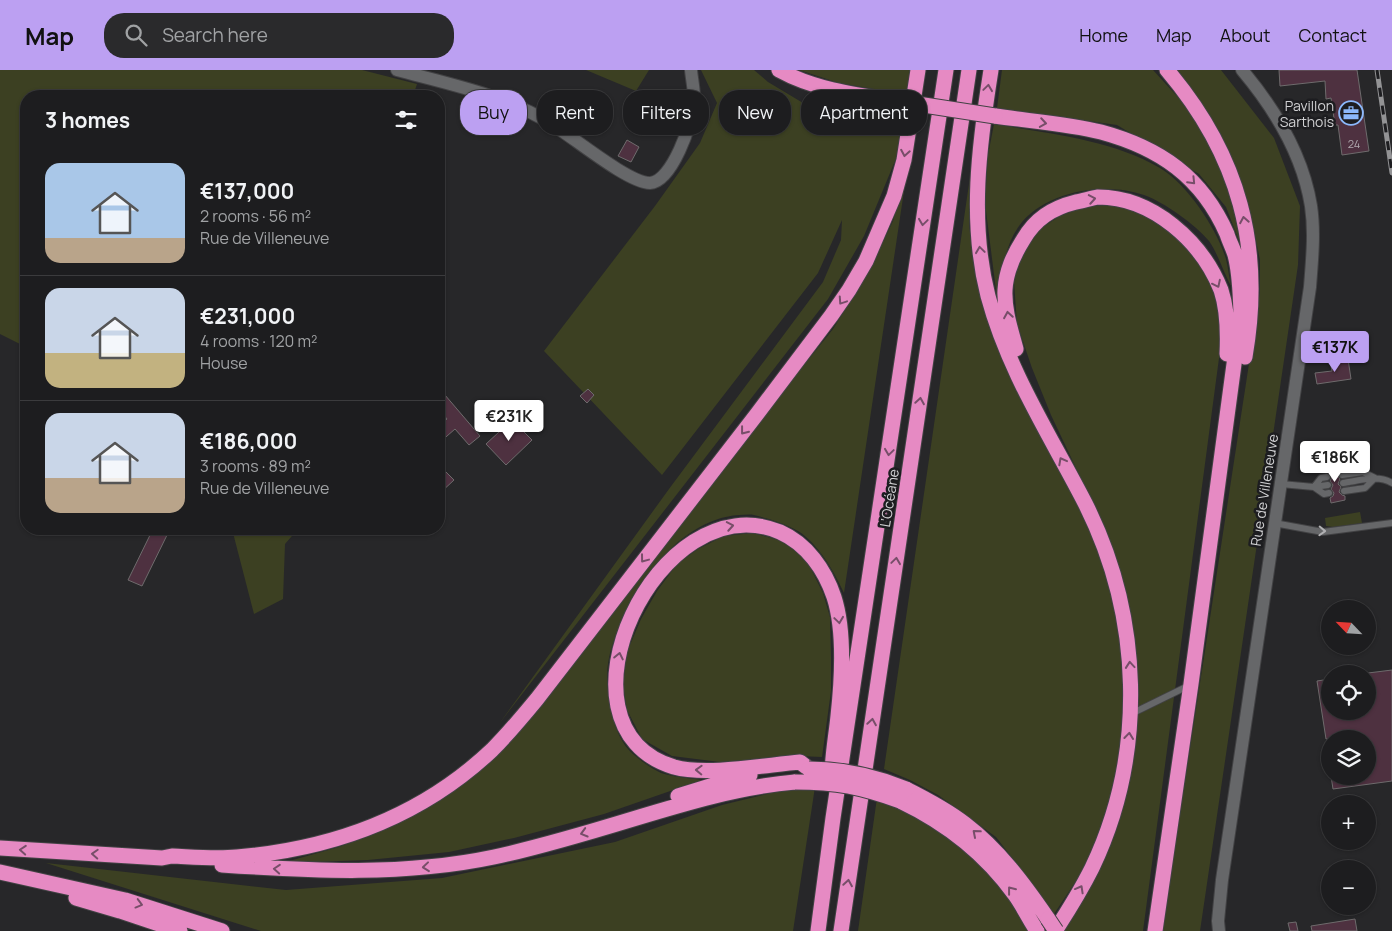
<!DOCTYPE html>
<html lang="en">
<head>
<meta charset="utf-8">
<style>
	body { margin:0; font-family:Manrope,sans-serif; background:#2a2a2c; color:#f1f3f6; height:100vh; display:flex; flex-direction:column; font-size:19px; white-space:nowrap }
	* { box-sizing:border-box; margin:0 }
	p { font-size:16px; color:#a0a2a4 }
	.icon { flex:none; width:28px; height:28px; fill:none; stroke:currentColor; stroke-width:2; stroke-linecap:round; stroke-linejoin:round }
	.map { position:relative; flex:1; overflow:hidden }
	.details { position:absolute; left:20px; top:20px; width:425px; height:445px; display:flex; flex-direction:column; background:#1d1d1f; border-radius:20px; box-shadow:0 1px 4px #0004,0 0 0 1px #3b3b3d }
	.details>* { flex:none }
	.hud { position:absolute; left:460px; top:20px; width:475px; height:45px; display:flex; gap:10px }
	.needle { width:32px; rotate:295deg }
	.tools { position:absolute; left:1321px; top:530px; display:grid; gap:10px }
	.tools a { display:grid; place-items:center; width:55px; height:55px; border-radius:50%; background:#1d1d1f; box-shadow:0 1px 4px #0004,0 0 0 1px #3b3b3d; font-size:25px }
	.price { position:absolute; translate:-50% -42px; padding:0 11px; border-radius:5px; background:#fff; color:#222; font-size:16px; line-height:32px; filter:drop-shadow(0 1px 2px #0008) }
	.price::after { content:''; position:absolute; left:50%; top:30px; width:15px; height:11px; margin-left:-8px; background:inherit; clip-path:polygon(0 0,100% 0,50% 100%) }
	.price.current { background:#bca0f2; color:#111 }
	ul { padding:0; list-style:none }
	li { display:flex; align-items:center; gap:15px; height:125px; padding:0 25px }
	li+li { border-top:1px solid #3b3b3d }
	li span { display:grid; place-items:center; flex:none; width:140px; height:100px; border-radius:15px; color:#555 }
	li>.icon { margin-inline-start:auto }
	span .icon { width:60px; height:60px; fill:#fffc; stroke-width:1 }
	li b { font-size:21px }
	h2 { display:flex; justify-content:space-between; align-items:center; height:60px; padding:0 25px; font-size:21px }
	.pill { padding:0 18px; border-radius:20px; background:#1d1d1f; box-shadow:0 1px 4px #0004,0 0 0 1px #3b3b3d; font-size:18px; line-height:45px }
	.pill.current { background:#bca0f2; color:#111 }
	header { display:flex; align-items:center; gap:30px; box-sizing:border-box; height:70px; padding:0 25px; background:#bca0f2; color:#111 }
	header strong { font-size:24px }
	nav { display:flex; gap:28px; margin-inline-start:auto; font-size:18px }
	.search { width:350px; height:45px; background:#2a2a2c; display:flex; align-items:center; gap:12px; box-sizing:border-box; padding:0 18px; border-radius:20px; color:#a0a2a4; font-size:19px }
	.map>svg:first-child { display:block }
	.green { fill:#3c4022 }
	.building { fill:#4e3140; stroke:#6e6b6c }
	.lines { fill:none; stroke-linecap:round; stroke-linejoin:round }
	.service-casing { stroke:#424244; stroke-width:8 }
	.minor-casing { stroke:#424244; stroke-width:14 }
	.motorway-casing { stroke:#424244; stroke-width:17 }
	.service { stroke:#666769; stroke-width:6 }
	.minor { stroke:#666769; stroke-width:12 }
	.motorway { stroke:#e68ac3; stroke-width:15 }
	.rail-casing { stroke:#939395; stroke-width:5 }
	.rail { stroke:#1d1d20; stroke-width:3; stroke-dasharray:9; stroke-linecap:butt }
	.motorway-bridge-casing { stroke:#424244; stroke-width:17; stroke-linecap:butt }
	.motorway-bridge { stroke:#e68ac3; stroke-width:15 }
	.oneway { stroke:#774e69 }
	.oneway2 { stroke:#b1b1b3 }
	.labels { text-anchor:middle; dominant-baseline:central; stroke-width:5; stroke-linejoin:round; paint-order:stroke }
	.number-label { font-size:11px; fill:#b0a9ae }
	.poi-label { font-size:14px; fill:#d1d1d3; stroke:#1d1d20; text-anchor:end }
	.street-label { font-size:14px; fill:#d1d1d3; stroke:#1d1d20 }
</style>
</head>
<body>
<header>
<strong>Map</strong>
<div class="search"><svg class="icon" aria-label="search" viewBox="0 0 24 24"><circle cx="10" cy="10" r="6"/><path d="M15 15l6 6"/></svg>Search here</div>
<nav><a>Home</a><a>Map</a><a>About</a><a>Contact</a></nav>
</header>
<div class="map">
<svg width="1392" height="861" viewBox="0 0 1392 861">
	<rect width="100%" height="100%" fill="#272729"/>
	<path class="green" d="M0,0H362L417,14L413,26H26V277L0,264Z
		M586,0H649L636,21Z
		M701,0H754L768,12L803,33L903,41L897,86L864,166L828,229L499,654L669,419L823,212L841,170L842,150L818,203L662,405L544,281L655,136L700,73L717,33Z
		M799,0H912L909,25L839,13Z
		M1002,0H1153L1186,36L1202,56L1234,129L1241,176L1226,137L1199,104L1117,55L997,38Z
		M1176,0H1221L1274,68L1300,136L1298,195L1200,861H1162L1260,222V190L1249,137L1224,72L1200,31Z
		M994,54C1049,64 1110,69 1160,98C1187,114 1217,159 1226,189C1228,197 1229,207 1231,216C1224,203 1217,182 1209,171C1196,155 1164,132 1144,125C1105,111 1044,121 1019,156C1003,178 1001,209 998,236L985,133L988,85Z
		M908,94L844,523C834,502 823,482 806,467C797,458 780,453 769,449C764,448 759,446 754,445C749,444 744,445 739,445C674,449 623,530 609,588C605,607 608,626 612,644C615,658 622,675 633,684C640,690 652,699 661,703C673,707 689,708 702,710L604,744L514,768L449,782L368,790L282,793L339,777L391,757L447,726L484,697L551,624L764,345L833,259L868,203L893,151Z
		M970,107L969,156L977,210L1001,284L1093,461L1106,494L1124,576L1122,686L1099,770L1080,805L1054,844L1030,811L996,767L938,725L910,710L884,699Z
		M1113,135C1123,138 1134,139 1143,143C1174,155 1202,190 1214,220C1221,235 1220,256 1221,273L1143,861H1065L1063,858L1096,800L1137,629L1092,432L1051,345L1032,298L1017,254L1014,212L1019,191L1028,172L1043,157L1060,146L1087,136Z
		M1360,442L1362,453L1333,457L1326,456L1325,448Z
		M232,459H298L285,474L283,529L254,544Z
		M753,463L779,470L798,482L810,497L823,523L830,547L831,587V621L822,687L798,686L720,692L672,686L642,669L627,640L623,615L627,582L641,549L657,521L677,494L698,479L724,466Z
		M795,717H815L793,861H261L46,793L286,820L442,808L615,772L722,735Z
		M877,728L913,743L975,786L1018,839L1028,861H858Z"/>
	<path class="building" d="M1279,0H1357L1369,81L1342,85L1338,55H1335L1331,28L1326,29L1325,11L1280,16Z
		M627,70L639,77L631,92L618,86Z
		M1348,289L1351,309L1317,314L1315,303L1332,301L1330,291Z
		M439,318L480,366L469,375L455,359L439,373V356L447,349L439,339Z
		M588,319L594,325L587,333L580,326Z
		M512,350L532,370L506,395L486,374Z
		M1340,395L1341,400L1337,405L1340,409L1338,414L1341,417L1339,422L1342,425L1345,426V430L1331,433L1330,428L1333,426L1334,423L1331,419L1333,415L1330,411L1332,407L1330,403L1326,402L1325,397Z
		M439,397L445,404L446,402L454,410L439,424Z
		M153,459H170L142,516L128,510Z
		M1392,600V711L1333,719L1331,706H1368V669H1326L1317,611L1330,609V641H1368V603Z
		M1355,849L1357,861H1312L1311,856Z
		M1296,852L1298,861H1290L1288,853Z"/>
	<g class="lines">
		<g class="service-casing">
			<path id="service" d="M1342,405L1363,402L1375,408
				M1343,413C1358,411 1378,404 1392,413
				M1281,414L1314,417L1328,415
				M1314,417L1321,408L1327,407
				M1314,417L1324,424L1329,423
				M1344,421L1365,418L1374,409
				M1274,453L1323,462L1392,453
				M1131,644L1190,615"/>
		</g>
		<g class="minor-casing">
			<path id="minor" d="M397,0C449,14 504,25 550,53C572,66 628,113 650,113C672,112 692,53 694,34C695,23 692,11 691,0
				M1219,861L1218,851L1222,810L1310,217C1312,190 1315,163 1311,136C1303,86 1274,38 1242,0"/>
		</g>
		<g class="motorway-casing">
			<path id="motorway" d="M779,0C815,20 857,25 898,31
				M991,0C979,75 969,152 988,226C1008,301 1050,365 1085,433C1142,546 1147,683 1092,798C1081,820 1068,841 1055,861
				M1167,0C1239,85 1264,177 1245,287
				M995,46C1029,51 1069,54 1101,62C1160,78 1202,107 1227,164C1229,171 1233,178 1235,185C1240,204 1240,223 1241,242L1191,614L1155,861
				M1016,279C1011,260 1004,240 1005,220C1006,201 1013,186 1023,170C1035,149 1052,138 1076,132C1083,131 1091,128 1098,127C1153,127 1202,172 1221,220C1228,241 1228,263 1227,284
				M809,699L800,692C765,695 707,706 674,697C542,657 659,411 780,462C807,474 825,500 834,527C845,561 842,610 838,646C836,666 832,686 832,706
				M906,719C926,729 947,740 965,754C999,780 1024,814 1048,849
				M678,726L733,709L750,705
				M900,731C946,753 985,783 1015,825C1023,836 1029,849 1037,861
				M0,778L162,788L172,786C194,787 215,789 237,787C332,779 421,747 492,680C508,664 523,646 537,629L757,344L831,246L849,220L866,191L894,126L904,90L918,0
				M222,795C313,801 404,806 494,787C541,777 587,763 633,749C686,733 739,717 795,712
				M0,802L125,830L222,861
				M76,828L120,841L180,861
				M818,861L833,748L946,0
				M841,861L969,0"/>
		</g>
		<use href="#service" class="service"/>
		<use href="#minor" class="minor"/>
		<use href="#motorway" class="motorway"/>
		<g class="rail-casing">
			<path id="rail" d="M1377,0L1392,103"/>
		</g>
		<use href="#rail" class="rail"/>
		<g class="motorway-bridge-casing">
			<path id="motorway-bridge" d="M898,31L995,46
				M809,699C843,699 875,706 906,719
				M795,712C837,712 861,717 900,731
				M1048,849L1056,861"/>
		</g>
		<use href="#motorway-bridge" class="motorway-bridge"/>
	</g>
	<defs><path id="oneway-chevron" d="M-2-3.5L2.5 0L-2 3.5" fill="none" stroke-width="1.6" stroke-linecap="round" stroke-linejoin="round" transform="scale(1.25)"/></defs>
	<g class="oneway">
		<use href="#oneway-chevron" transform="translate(988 18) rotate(-82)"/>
		<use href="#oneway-chevron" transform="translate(1043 53) rotate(9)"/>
		<use href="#oneway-chevron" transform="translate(905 83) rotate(100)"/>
		<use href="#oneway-chevron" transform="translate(1192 111) rotate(46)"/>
		<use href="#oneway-chevron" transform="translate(1092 129) rotate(-10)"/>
		<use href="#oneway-chevron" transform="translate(1244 150) rotate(-100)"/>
		<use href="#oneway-chevron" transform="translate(923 152) rotate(98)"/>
		<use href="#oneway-chevron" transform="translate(980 180) rotate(-98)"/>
		<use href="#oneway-chevron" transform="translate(1217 214) rotate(64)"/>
		<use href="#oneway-chevron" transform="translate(842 231) rotate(124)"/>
		<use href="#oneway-chevron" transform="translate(1008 245) rotate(-99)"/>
		<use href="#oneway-chevron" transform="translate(920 331) rotate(-81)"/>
		<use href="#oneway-chevron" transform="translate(744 361) rotate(128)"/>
		<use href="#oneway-chevron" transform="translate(889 382) rotate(98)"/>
		<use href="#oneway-chevron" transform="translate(1062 391) rotate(-118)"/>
		<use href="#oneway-chevron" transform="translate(730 456) rotate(-10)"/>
		<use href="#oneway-chevron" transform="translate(644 489) rotate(127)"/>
		<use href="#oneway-chevron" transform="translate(896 491) rotate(-82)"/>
		<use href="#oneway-chevron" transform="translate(839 550) rotate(82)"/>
		<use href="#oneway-chevron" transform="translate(619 586) rotate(-78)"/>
		<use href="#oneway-chevron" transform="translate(1130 595) rotate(-95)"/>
		<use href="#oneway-chevron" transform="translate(872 652) rotate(-81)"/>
		<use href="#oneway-chevron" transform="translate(1129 666) rotate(-84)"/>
		<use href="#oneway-chevron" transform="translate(699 700) rotate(-178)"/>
		<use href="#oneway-chevron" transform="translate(584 763) rotate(164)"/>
		<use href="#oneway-chevron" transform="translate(976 763) rotate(-139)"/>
		<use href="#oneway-chevron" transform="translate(23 780) rotate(-176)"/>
		<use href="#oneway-chevron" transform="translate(95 784) rotate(-177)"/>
		<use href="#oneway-chevron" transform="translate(426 797) rotate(174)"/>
		<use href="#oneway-chevron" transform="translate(277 799) rotate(-176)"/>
		<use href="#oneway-chevron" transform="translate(848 813) rotate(-81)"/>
		<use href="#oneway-chevron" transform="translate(1080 819) rotate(-61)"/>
		<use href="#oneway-chevron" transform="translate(1011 820) rotate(-128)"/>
		<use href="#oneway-chevron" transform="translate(139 834) rotate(15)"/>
	</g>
	<use class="oneway2" href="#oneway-chevron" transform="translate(1322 461) rotate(2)"/>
	<defs>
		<g id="office-ring" transform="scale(1.25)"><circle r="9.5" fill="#1d1d20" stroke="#8cb9fc" stroke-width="1.5"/><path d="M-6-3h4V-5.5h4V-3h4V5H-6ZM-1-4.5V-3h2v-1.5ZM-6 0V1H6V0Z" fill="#8cb9fc"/></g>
	</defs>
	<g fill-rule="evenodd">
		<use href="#office-ring" x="1351" y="43"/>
	</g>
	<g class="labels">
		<g class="number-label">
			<text x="1354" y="73">24</text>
		</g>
		<g class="poi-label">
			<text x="1334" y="35">Pavillon<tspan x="1334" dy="16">Sarthois</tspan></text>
		</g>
		<g class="street-label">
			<text transform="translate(1264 420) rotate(-81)">Rue de Villeneuve</text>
			<text transform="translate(889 428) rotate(-81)">L’Océane</text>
		</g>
	</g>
</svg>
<div class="tools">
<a><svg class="needle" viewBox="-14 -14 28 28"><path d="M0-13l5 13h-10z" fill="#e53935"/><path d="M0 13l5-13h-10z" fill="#a0a2a4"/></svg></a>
<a><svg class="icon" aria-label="locate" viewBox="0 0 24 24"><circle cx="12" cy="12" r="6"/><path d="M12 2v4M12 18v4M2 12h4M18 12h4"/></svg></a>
<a><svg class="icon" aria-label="layers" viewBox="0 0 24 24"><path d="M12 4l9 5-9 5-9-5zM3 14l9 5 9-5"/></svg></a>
<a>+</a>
<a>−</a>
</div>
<b class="price current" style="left:1335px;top:303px">€137K</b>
<b class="price" style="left:509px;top:372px">€231K</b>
<b class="price" style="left:1335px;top:413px">€186K</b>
<div class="hud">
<a class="pill current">Buy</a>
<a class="pill">Rent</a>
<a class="pill">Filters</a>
<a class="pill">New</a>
<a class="pill">Apartment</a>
</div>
<section class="details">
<h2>3 homes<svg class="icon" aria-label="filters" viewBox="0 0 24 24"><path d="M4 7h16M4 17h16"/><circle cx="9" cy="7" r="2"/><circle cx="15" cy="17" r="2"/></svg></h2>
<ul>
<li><span style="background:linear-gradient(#a9c7e8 75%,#b9a48a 0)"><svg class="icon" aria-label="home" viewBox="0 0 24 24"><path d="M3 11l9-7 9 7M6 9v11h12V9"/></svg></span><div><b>€137,000</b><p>2 rooms · 56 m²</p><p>Rue de Villeneuve</p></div></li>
<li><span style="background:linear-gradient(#c9d6e8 65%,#c2b280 0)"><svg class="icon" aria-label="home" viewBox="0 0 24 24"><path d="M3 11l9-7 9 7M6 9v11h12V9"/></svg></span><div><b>€231,000</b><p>4 rooms · 120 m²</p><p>House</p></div></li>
<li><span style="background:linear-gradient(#c9d6e8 65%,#b9a48a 0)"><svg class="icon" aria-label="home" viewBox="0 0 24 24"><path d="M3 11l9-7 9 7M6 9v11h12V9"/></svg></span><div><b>€186,000</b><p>3 rooms · 89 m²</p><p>Rue de Villeneuve</p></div></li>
</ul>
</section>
</div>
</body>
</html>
